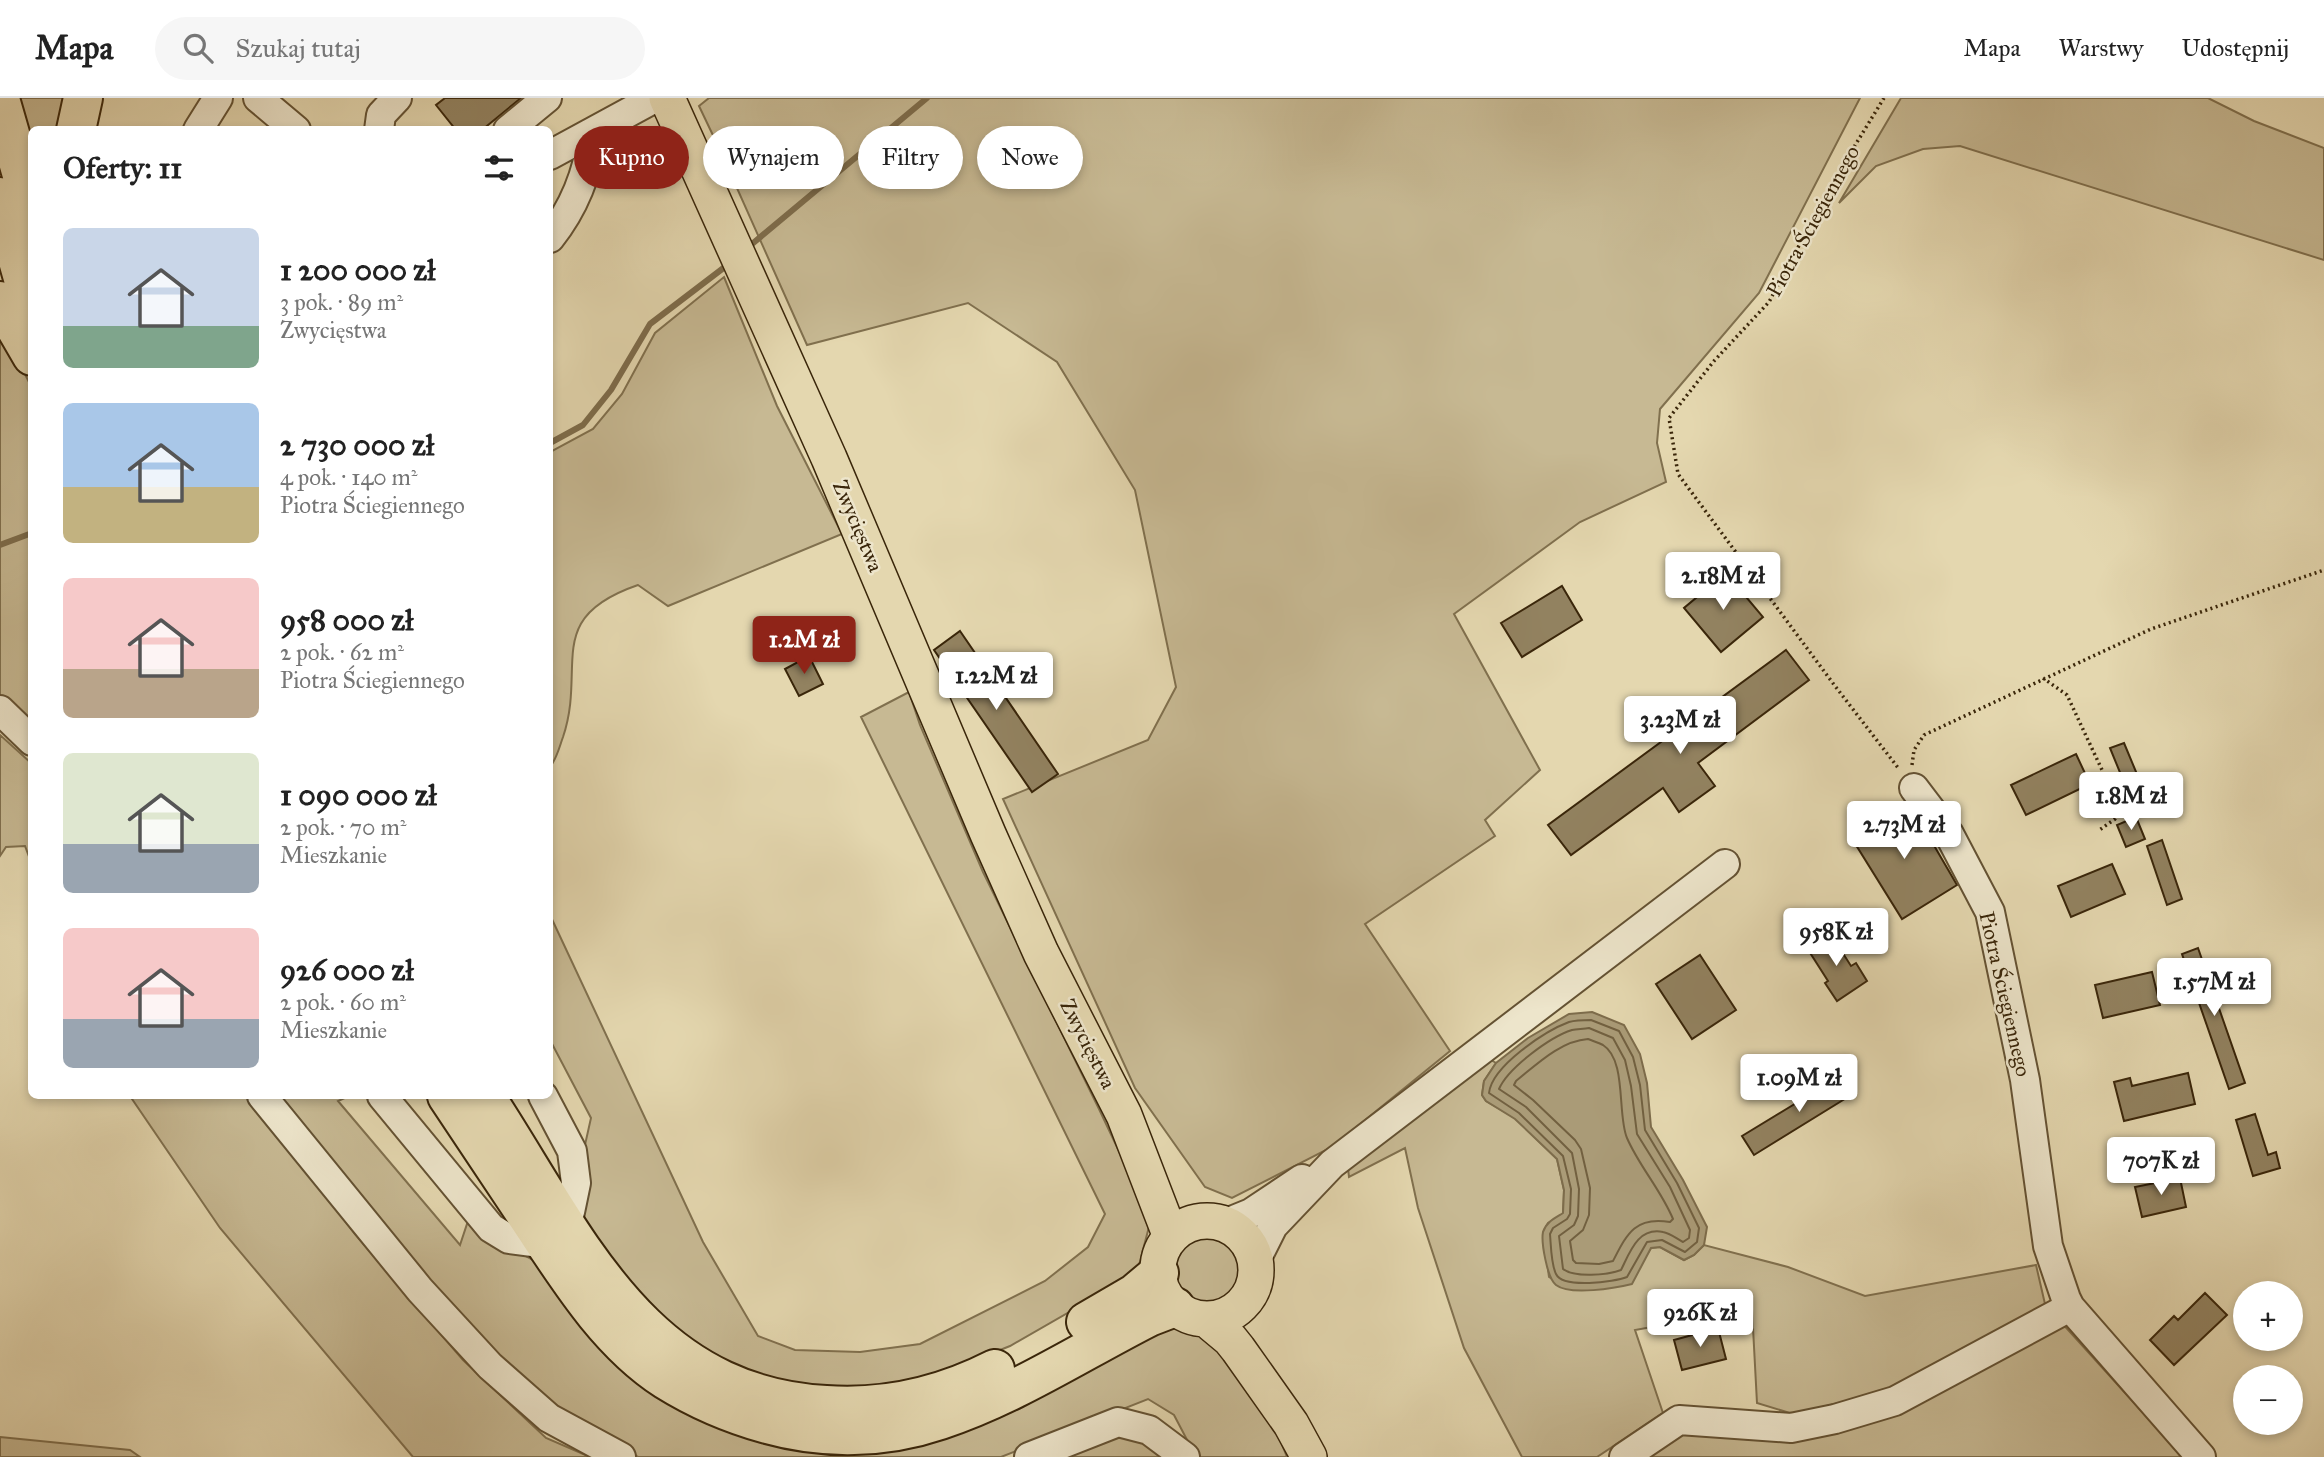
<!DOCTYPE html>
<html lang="pl">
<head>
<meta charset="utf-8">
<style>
	body { margin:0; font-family:"IM FELL Great Primer",serif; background:#f6f6f6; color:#222; height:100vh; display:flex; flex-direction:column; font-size:26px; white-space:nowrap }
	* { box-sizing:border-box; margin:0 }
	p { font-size:23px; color:#767676 }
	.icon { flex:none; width:38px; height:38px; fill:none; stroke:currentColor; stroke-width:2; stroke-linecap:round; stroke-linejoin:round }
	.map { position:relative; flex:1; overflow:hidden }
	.panel { position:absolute; left:28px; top:28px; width:525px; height:973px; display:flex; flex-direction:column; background:#fff; border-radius:10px; box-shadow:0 4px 10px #0003 }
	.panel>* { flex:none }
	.guide { position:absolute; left:574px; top:28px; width:665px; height:63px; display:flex; gap:14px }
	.buttons { position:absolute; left:2233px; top:1183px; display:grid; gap:14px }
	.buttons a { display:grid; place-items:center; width:70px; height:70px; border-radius:50%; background:#fff; box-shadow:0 4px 10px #0003; font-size:35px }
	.price { position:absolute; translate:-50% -60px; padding:0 16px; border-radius:7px; background:#fff; color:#222; font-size:23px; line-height:46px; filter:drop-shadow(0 2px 4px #0008) }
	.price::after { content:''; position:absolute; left:50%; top:42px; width:21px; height:16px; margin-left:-10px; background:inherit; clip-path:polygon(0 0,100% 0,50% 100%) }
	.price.on { background:#8f2418; color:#fff }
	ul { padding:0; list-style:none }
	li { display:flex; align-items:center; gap:21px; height:175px; padding:0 35px }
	li span { display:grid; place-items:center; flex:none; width:196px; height:140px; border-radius:10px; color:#555 }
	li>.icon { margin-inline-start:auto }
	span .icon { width:84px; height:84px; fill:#fffc; stroke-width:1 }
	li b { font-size:30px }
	h2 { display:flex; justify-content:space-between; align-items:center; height:84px; padding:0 35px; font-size:30px }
	.chip { padding:0 24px; border-radius:32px; background:#fff; box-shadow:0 4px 10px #0003; font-size:24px; line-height:63px }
	.chip.on { background:#8f2418; color:#fff }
	header { display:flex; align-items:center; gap:42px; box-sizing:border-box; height:98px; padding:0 35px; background:#fff; border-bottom:2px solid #e0e0e0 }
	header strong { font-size:33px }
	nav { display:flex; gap:38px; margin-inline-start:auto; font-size:24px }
	.search { width:490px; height:63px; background:#f6f6f6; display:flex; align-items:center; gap:18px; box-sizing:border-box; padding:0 24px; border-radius:38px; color:#767676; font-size:26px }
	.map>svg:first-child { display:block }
	.green { fill:#c7b993; stroke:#80704e; stroke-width:2 }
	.water { fill:#aa9b77; stroke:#7d6c4b; stroke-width:2 }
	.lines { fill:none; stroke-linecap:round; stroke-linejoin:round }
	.shore { stroke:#726040; stroke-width:2 }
	.stream { stroke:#7d6c4b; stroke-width:6 }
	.building { fill:#928260; stroke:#3a260a; stroke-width:2 }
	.minor-casing { stroke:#645233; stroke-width:32 }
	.major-casing { stroke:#3a260a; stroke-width:38 }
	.highway-casing { stroke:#3a260a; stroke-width:42 }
	.path { stroke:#3a260a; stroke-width:3.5; stroke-dasharray:2 3.5; stroke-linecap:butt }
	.minor { stroke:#ede5cb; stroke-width:28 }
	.major { stroke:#e4d7af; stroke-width:35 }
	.highway { stroke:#e4d7af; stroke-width:38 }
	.labels { text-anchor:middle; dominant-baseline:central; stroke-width:5; stroke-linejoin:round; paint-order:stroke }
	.street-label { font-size:21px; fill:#3a260a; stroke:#ede5cb }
</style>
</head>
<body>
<header>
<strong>Mapa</strong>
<div class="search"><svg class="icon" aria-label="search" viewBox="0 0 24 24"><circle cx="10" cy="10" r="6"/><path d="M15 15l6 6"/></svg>Szukaj tutaj</div>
<nav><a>Mapa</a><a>Warstwy</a><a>Udostępnij</a></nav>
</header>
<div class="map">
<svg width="2324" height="1359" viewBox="0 0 2324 1359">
	<rect width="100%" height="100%" fill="#e4d7af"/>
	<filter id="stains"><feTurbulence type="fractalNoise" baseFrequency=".00286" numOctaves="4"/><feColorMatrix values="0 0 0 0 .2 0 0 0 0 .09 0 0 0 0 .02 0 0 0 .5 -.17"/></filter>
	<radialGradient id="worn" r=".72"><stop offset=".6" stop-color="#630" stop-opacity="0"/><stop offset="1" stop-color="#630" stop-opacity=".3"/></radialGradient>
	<path class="green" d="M12,0H71L65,31L32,32L31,68Z
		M709,0H1860L1759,195L1660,311L1657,345L1666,384L1580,424L1454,516L1540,672L1485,722L1495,738L1365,826L1450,953L1332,1049L1232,1100L1205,1089L1135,990L1003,701L1148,642L1176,589L1135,392L1057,264L968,205L807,247L720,52L699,8Z
		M1901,0H2208L2254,23L2324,50V162L1960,48L1923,51L1876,68L1839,105Z
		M724,179L777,308L842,436L668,508L638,487C542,520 587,568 563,639C559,650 557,660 550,669V354L593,331L622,296L655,235Z
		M0,227L31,288V629L0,599Z
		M909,594L920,627L983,774L1099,1011L1151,1121L1137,1175L1010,1248L918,1285L865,1295L764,1285L703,1256L621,1194L570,1114L591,1020L550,942V817L703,1144L758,1238L795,1252L860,1254L920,1246L1045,1183L1088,1149L1105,1116L861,619Z
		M0,637L31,665V764L25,748L6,749L0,758Z
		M1483,957L1496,965L1484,983L1482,997L1486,1003L1515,1020L1557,1061L1564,1092L1563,1116L1548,1125L1543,1135L1549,1179L1568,1191H1582L1641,1166L1651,1150L1660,1149L1684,1162L1694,1157L1704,1147L1788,1169L1865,1198L2036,1167L2045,1206L1893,1292L1793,1316L1757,1305L1752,1211L1635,1232L1663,1315L1597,1359H1522L1464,1250L1418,1110L1405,1050L1349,1079L1347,1062Z
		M130,998H251L355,1136L463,1262L546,1340L590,1359H413L220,1130Z
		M270,998H349L338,1003L460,1147L468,1123L492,1148L524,1157L548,1170L776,1343L1175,1225L1205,1233L1279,1339L1287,1359H1196L1174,1317L1148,1301L1001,1359H638L552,1312L483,1252Z
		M1173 1172a35 35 0 1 1 70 0a35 35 0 1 1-70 0Z
		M2061,1224L2183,1359H1642L1676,1336L1788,1344L1887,1317Z
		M0,1339L130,1352L140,1359H0Z
		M1117,1339L1137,1341L1166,1359H1064Z"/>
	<path class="water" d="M1592,914L1624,927L1640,956L1647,985L1651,1029L1683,1082L1707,1129L1704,1147L1694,1157L1684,1162L1660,1149L1651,1150L1632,1186C1616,1190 1570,1198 1556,1187C1547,1180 1541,1144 1543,1134C1546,1124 1555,1120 1563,1115L1564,1092L1557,1061L1515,1021L1486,1003L1482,997L1484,983L1496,965L1528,940L1569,916Z"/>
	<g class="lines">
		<path class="shore" d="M1591,922L1619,933L1633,959L1640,987L1645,1032L1677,1085L1699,1130L1697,1144L1685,1154L1662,1142L1647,1144L1627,1179C1614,1184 1563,1191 1556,1176C1551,1166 1551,1148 1550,1136L1553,1130L1567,1121L1570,1116L1571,1091L1563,1058L1519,1015L1489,995C1492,968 1545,933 1569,924C1576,922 1584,922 1591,922Z
			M1589,930L1613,940L1625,962L1631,988L1637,1036L1670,1089L1690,1132L1689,1140L1683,1144C1677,1141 1670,1135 1663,1134C1638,1129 1630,1154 1621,1172C1607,1177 1575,1180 1563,1171L1559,1138L1574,1127L1578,1118L1579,1091L1572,1055L1526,1009L1499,991C1508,970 1550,939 1572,932C1577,931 1584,931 1589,930Z
			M1588,941C1593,943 1599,945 1603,947C1627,962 1617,1017 1627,1040C1639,1068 1661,1092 1673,1121L1670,1124C1635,1118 1627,1136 1613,1163L1599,1166L1576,1165L1573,1162L1570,1143L1583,1132L1589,1117L1590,1090L1581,1051L1575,1042L1533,1002L1514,987L1516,983C1536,967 1560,943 1588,941Z"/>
		<path class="stream" d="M746,151L927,0
			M550,345L583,327L611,292L650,226L730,165
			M0,447L32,435"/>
	</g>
	<path class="building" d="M445,0H521L482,32H456L436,7Z
		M1726,475L1763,519L1721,554L1684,510Z
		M1562,488L1582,522L1522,559L1501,525Z
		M960,533L1058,676L1032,694L934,552Z
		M1786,552L1809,582L1698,665L1715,688L1679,714L1663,690L1571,757L1548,727Z
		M809,558L823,586L799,598L785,571Z
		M2124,645L2144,693L2130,699L2110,650Z
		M2076,656L2090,686L2026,717L2011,687Z
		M1905,705L1925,732L1957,787L1902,821L1851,739Z
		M2136,719L2145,741L2126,749L2117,727Z
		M2162,742L2182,801L2167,807L2147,748Z
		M2112,766L2125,796L2071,819L2058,788Z
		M1830,835L1851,868L1856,865L1867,883L1837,903L1825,885L1828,883L1807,850Z
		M2198,850L2245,985L2229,991L2182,856Z
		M1700,857L1736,912L1692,941L1656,886Z
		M2152,874L2160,907L2103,920L2095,887Z
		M2188,975L2195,1006L2124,1023L2114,984L2130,980L2132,988Z
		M1844,976L1856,994L1754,1057L1742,1038Z
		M2255,1016L2268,1057L2276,1054L2280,1070L2253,1078L2236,1022Z
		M2180,1080L2186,1109L2142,1119L2135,1089Z
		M2205,1195L2227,1217L2174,1267L2150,1242L2174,1218L2178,1222Z
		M1718,1230L1726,1261L1682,1272L1674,1242Z"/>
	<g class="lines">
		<g class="minor-casing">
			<path id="minor" d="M258,0L296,32
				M198,32L218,0
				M379,32L381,17L397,0
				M508,32L547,0
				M550,57L655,0
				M550,140C574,110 588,74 593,36
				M0,612L32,643
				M1914,690L1949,736L1990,814L2025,982L2048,1148L2066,1201L2070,1209L2201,1359
				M262,998L420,1192L490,1268L549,1320L621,1359
				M382,998L491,1130L509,1141L531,1144
				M543,998L572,1053L576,1085L570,1114
				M1224,1126L1251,1115L1302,1081
				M1255,1164L1273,1128L1332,1066L1725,766
				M1029,1359L1118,1324L1149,1332L1185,1359
				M1624,1359L1679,1322L1791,1330L1835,1321L1895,1303L2070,1209"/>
		</g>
		<g class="major-casing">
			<path id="major" d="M667,0L829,360L988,736L1041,855L1124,1017L1171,1139
				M1158 1172a49 49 0 1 1 98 0a49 49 0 1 1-98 0Z
				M1206,1221L1230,1241L1238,1251L1291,1326L1309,1359"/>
		</g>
		<g class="highway-casing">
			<path id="highway" d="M0,1L32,112
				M76,32L83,0
				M0,99L32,212
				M0,203L32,258
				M447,998C474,1039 502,1080 529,1121C567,1178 607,1244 666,1282C698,1302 731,1316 767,1326C824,1342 884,1341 940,1322C1013,1298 1080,1254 1149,1219L1175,1209
				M485,998C574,1133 639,1297 826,1307C884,1311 942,1298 995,1271
				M1086,1224L1134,1196L1159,1175"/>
		</g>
		<path class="path" d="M1884,0L1835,80L1769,204L1714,263L1669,320L1678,376L1835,588L1899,671
			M2043,580L2067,597L2116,702L2119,714L2115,721L2098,733
			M1912,667L1914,652L1924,637L2151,531L2324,472"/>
		<use href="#minor" class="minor"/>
		<use href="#major" class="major"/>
		<use href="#highway" class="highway"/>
	</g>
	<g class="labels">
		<g class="street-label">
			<text transform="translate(1813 123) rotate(-61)">Piotra Ściegiennego</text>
			<text transform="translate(858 428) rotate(67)">Zwycięstwa</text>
			<text transform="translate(2005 896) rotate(77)">Piotra Ściegiennego</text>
			<text transform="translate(1088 946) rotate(63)">Zwycięstwa</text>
		</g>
	</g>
	<rect width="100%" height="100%" filter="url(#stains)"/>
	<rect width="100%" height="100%" fill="url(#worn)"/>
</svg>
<div class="buttons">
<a>+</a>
<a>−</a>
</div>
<b class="price" style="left:1723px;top:514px">2.18M zł</b>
<b class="price on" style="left:804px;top:578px">1.2M zł</b>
<b class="price" style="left:996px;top:614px">1.22M zł</b>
<b class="price" style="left:1680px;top:658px">3.23M zł</b>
<b class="price" style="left:2131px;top:734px">1.8M zł</b>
<b class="price" style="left:1904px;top:763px">2.73M zł</b>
<b class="price" style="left:1836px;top:870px">958K zł</b>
<b class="price" style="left:2214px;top:920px">1.57M zł</b>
<b class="price" style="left:1799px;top:1016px">1.09M zł</b>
<b class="price" style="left:2161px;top:1099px">707K zł</b>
<b class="price" style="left:1700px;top:1251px">926K zł</b>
<div class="guide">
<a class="chip on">Kupno</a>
<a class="chip">Wynajem</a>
<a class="chip">Filtry</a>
<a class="chip">Nowe</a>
</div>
<section class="panel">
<h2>Oferty: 11<svg class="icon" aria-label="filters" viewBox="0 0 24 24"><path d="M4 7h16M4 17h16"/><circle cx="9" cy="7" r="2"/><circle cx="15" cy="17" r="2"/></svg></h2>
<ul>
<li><span style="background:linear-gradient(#c9d6e8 70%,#7fa58c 0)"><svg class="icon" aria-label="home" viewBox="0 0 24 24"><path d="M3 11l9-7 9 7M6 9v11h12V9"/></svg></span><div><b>1 200 000 zł</b><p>3 pok. · 89 m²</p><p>Zwycięstwa</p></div></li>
<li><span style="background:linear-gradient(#a9c7e8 60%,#c2b280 0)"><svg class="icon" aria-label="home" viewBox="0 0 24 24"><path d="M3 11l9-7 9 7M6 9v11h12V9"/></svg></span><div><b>2 730 000 zł</b><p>4 pok. · 140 m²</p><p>Piotra Ściegiennego</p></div></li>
<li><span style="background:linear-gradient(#f6c9c9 65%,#b9a48a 0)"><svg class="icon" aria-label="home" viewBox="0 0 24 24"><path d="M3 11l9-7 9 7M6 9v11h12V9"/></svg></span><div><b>958 000 zł</b><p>2 pok. · 62 m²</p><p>Piotra Ściegiennego</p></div></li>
<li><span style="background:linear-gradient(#dfe7d0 65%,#9aa5b1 0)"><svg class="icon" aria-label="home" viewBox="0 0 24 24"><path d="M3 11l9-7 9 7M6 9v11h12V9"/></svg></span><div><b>1 090 000 zł</b><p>2 pok. · 70 m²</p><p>Mieszkanie</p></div></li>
<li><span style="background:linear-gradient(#f6c9c9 65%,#9aa5b1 0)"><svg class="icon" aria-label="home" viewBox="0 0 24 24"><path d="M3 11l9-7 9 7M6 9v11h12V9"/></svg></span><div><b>926 000 zł</b><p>2 pok. · 60 m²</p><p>Mieszkanie</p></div></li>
</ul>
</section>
</div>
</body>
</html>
